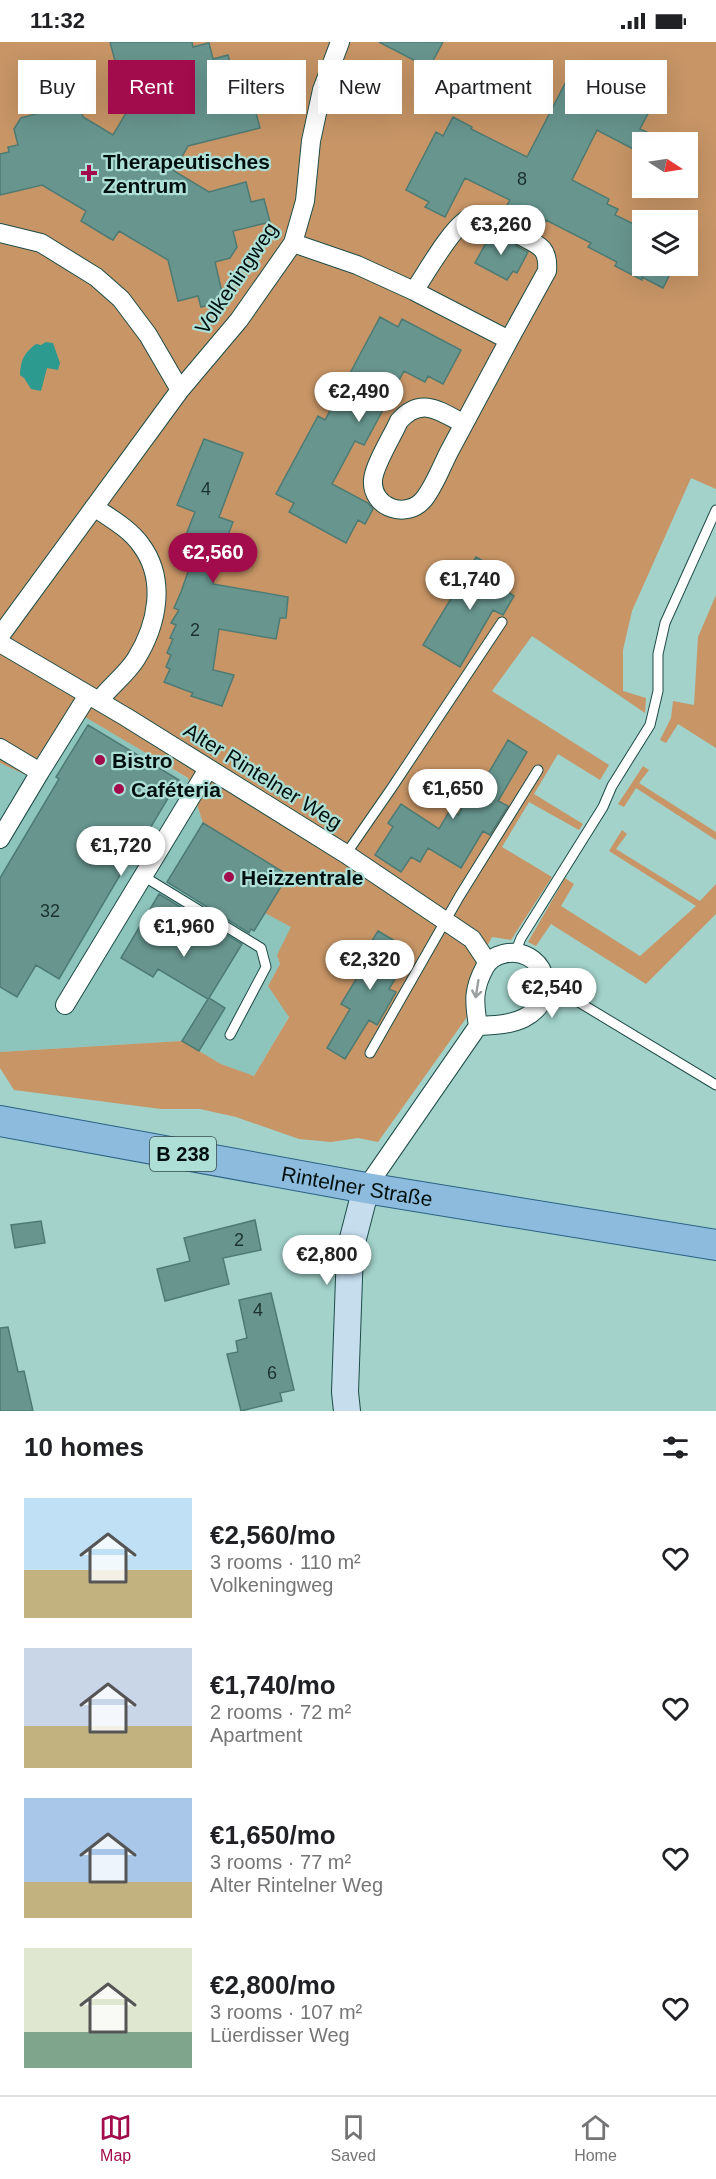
<!DOCTYPE html>
<html lang="en">
<head>
<meta charset="utf-8">
<style>
	body { margin:0; font-family:Arial,sans-serif; background:#f6f6f6; color:#202124; height:100vh; display:flex; flex-direction:column; font-size:22px; white-space:nowrap }
	* { box-sizing:border-box; margin:0 }
	p { font-size:20px; color:#757577 }
	.icon { flex:none; width:33px; height:33px; fill:none; stroke:currentColor; stroke-width:2; stroke-linecap:round; stroke-linejoin:round }
	.map { position:relative; height:1369px; overflow:hidden }
	.panel { display:flex; flex-direction:column; background:#fff; flex:1 }
	.panel>* { flex:none }
	.banner { position:absolute; left:18px; top:18px; width:681px; height:54px; display:flex; gap:12px }
	.needle { width:39px; rotate:102deg }
	.controls { position:absolute; left:632px; top:90px; display:grid; gap:12px }
	.controls a { display:grid; place-items:center; width:66px; height:66px; border-radius:0px; background:#fff; box-shadow:0 6px 24px #0002; font-size:30px }
	.price { position:absolute; translate:-50% -51px; padding:0 14px; border-radius:21px; background:#fff; color:#222; font-size:20px; line-height:39px; filter:drop-shadow(0 2px 3px #0008) }
	.price::after { content:''; position:absolute; left:50%; top:36px; width:18px; height:14px; margin-left:-9px; background:inherit; clip-path:polygon(0 0,100% 0,50% 100%) }
	.price.active { background:#a20b4c; color:#fff }
	ul { padding:0; list-style:none }
	li { display:flex; align-items:center; gap:18px; height:150px; padding:0 24px }
	li span { display:grid; place-items:center; flex:none; width:168px; height:120px; border-radius:0px; color:#555 }
	li>.icon { margin-inline-start:auto }
	span .icon { width:72px; height:72px; fill:#fffc; stroke-width:1 }
	li b { font-size:26px }
	h2 { display:flex; justify-content:space-between; align-items:center; height:72px; padding:0 24px; font-size:26px }
	.chip { padding:0 21px; border-radius:0px; background:#fff; box-shadow:0 6px 24px #0002; font-size:21px; line-height:54px }
	.chip.active { background:#a20b4c; color:#fff }
	.status { display:flex; justify-content:space-between; align-items:center; height:42px; padding:0 30px; background:#fff; direction:ltr }
	.status svg { height:16px; fill:currentColor }
	.tabs { display:flex; justify-content:space-around; align-items:center; height:84px; border-top:2px solid #e0e0e0; background:#fff; font-size:16px; color:#757577 }
	.tabs a { display:grid; justify-items:center; gap:3px }
	.tabs .active { color:#a20b4c }
	.map>svg:first-child { display:block }
	.built { fill:#8dc5bd }
	.green { fill:#c79566; fill-rule:evenodd }
	.water { fill:#2c9a8e }
	.building { fill:#68968f; stroke:#4d7b74; stroke-width:1.5 }
	.lines { fill:none; stroke-linecap:round; stroke-linejoin:round }
	.service-casing { stroke:#1e4c47; stroke-width:11 }
	.minor-casing { stroke:#1e4c47; stroke-width:20 }
	.secondary-casing { stroke:#1e4c47; stroke-width:28 }
	.primary-casing { stroke:#2b6186; stroke-width:32 }
	.service { stroke:#fff; stroke-width:9 }
	.minor { stroke:#fff; stroke-width:18 }
	.secondary { stroke:#c6ddee; stroke-width:26 }
	.primary { stroke:#8dbbdd; stroke-width:30 }
	.oneway { stroke:#999f9f }
	.poi-dot { fill:#a20b4c; stroke:#aedfd7; stroke-width:2 }
	.labels { text-anchor:middle; dominant-baseline:central; stroke-width:4.5; stroke-linejoin:round; paint-order:stroke }
	.number-label { font-size:18px; fill:#1b322e }
	.shield { fill:#aedfd7; stroke:#354e4a; stroke-width:1.5 }
	.shield-label { font-size:20px; font-weight:bold; fill:#01100e }
	.poi-label { font-size:21px; font-weight:bold; fill:#01100e; stroke:#aedfd7; text-anchor:start }
	.street-label { font-size:21px; fill:#01100e; stroke:#aedfd7 }
</style>
</head>
<body>
<div class="status"><b>11:32</b><svg viewBox="0 0 49 12"><path d="M0 12V9h3v3zM5 12V6h3v6zM10 12V3h3v9zM15 12V0h3v12zM26 1h20v11H26zM47 4h2v5h-2z"/></svg></div>
<div class="map">
<svg width="716" height="1369" viewBox="0 0 716 1369">
	<rect width="100%" height="100%" fill="#a2d2ca"/>
	<path class="built" d="M70,665L188,737L203,781L288,833L292,885L277,913L280,922L268,944L289,974L254,1034L221,1022L182,999L0,1010V721L26,733Z"/>
	<path class="green" d="M0,0H716V447L691,436L632,569L623,608V649L646,656L645,671L532,594L492,649L609,723L600,738L558,712L534,752L583,782L579,788L529,760L502,805L552,835L511,898L492,895L472,933L467,975L378,1100L358,1096L331,1100L299,1097L236,1075L200,1067H161L14,1048L0,1026V1010L182,999L221,1022L254,1034L289,975L268,944L280,922L277,913L291,885L265,871L288,833L203,781L188,736L70,666L26,733L0,721ZM642,100H687V146H642ZM642,178H687V224H642Z
		M716,553V706L678,682L666,701L660,698L671,676L673,659L694,663L698,595Z
		M643,724L649,728L639,741L716,790V798L636,746L624,765L618,762Z
		M622,788L627,792L616,807L700,859L716,842V872L646,942L551,882L536,904L528,900L565,836L574,842L561,864L640,914L696,864L609,809Z"/>
	<path class="water" d="M46,300L53,301L60,321L58,328L47,326L41,349L31,347L24,336L20,333C21,318 23,312 36,302L41,303Z"/>
	<path class="building" d="M110,0H192L193,5L209,1L213,17L228,13L239,55L251,52L260,86L188,104L174,129L209,150L246,140L251,160L264,157L270,180L233,189L237,205L230,216L215,220L224,259L201,265L198,254L178,259L168,218L119,189L113,198L109,196L81,179L86,169L42,143L0,153V112L9,110L8,105L18,103L14,87L21,76L36,72L34,62L38,60L29,23L47,19L48,25L69,20L83,75L113,93L128,68Z
		M379,0H443L429,26Z
		M571,30L591,41L594,34L652,64L640,87L647,90L637,109L597,88L572,138L609,157L607,162L618,167L615,173L642,186V224H674L663,246L642,235V238L615,224L617,220L588,205L591,201L546,178L539,191L525,184H518L513,177L503,170L510,158L465,136L445,175L425,165L429,160L406,148L436,90L443,94L453,75L472,85L471,87L527,115Z
		M492,190L502,196H510L516,204L528,210L517,231L513,229L507,238L475,221Z
		M380,275L398,285L402,277L461,308L443,342L428,334L425,340L404,329L364,403L355,399L332,442L368,461L373,467L365,482L358,478L346,501L289,470L294,461L276,452L318,374L325,378Z
		M204,397L243,411L219,475L233,480L217,522L213,542L288,555L286,576H280L276,597L219,587L213,628L234,633L222,664L191,654L193,651L164,640L170,627L166,625L171,613L167,611L173,597L170,596L176,583L171,581L179,568L174,566L181,550L194,513L180,508L195,470L177,463Z
		M476,515L512,536L505,548L514,554L503,573L493,568L460,625L423,603Z
		M88,683L179,738L149,788L147,787L59,937L36,923L17,955L0,945V836L59,737L56,735Z
		M508,698L527,710L498,759L508,764L490,793L483,789L461,826L428,806L420,820L411,815L401,830L375,813L393,785L388,781L401,762L439,787L450,768L458,773L475,744L479,747Z
		M203,781L288,833L254,889L251,887L249,891L167,840Z
		M159,852L242,902L209,956L225,966L199,1009L182,999L208,957L158,927L153,935L121,916Z
		M378,889L412,909L389,947L396,950L377,983L369,978L345,1017L327,1006L350,967L341,962L360,931L354,928Z
		M255,1178L261,1208L223,1216L229,1242L165,1259L157,1227L190,1219L184,1196Z
		M41,1179L45,1201L15,1206L11,1183Z
		M271,1251L294,1348L280,1351L282,1359L241,1369L227,1312L238,1310L236,1299L247,1296L239,1258Z
		M8,1285L18,1330L24,1329L33,1369H0V1286Z"/>
	<g class="lines">
		<g class="service-casing">
			<path id="service" d="M346,812L391,747L502,580
				M143,834L261,906L266,925L230,993
				M515,911L521,896L603,765L612,744L650,683L658,649V612L665,581L716,468
				M547,948L562,950L716,1043
				M370,1011L459,855L538,728"/>
		</g>
		<g class="minor-casing">
			<path id="minor" d="M0,191L41,201L96,235L121,257L148,293L180,348
				M293,201L357,223L414,249L509,298C489,335 470,371 450,408C442,423 435,443 424,457C407,478 371,466 373,438C374,423 393,393 399,379C421,354 440,369 464,382
				M414,249C425,233 455,179 472,175C485,171 497,180 507,186
				M509,298L547,229C549,206 539,203 521,194
				M94,465C110,476 130,487 141,503C167,538 157,583 136,617C126,633 110,644 99,659
				M0,594L180,348L239,278L293,201L305,159L311,99L322,48L340,0
				M0,601L126,675L346,812L472,897L488,921
				M0,706L40,730L88,653
				M0,797L40,730
				M65,963L208,727
				M366,1146L478,984C474,959 473,947 485,925C489,918 495,914 503,912C542,902 565,955 524,976C510,983 494,983 478,984"/>
		</g>
		<g class="secondary-casing">
			<path id="secondary" d="M347,1369L345,1350L350,1208L366,1146"/>
		</g>
		<g class="primary-casing">
			<g id="primary">
				<path id="s1" d="M0,1079L366,1146L716,1203"/>
			</g>
		</g>
		<use href="#service" class="service"/>
		<use href="#minor" class="minor"/>
		<use href="#secondary" class="secondary"/>
		<use href="#primary" class="primary"/>
	</g>
	<defs><path id="oneway-shaft" d="M-6 0H5M1.5-3L5.5 0L1.5 3" fill="none" stroke-width="1.6" stroke-linecap="round" stroke-linejoin="round" transform="scale(1.5)"/></defs>
	<use class="oneway" href="#oneway-shaft" transform="translate(477 947) rotate(99)"/>
	<g class="poi-dot">
		<path d="M86 122h6v6h6v6h-6v6h-6v-6h-6v-6h6z"/>
		<circle cx="100" cy="718" r="6"/>
		<circle cx="119" cy="747" r="6"/>
		<circle cx="229" cy="835" r="6"/>
	</g>
	<g class="labels">
		<g class="number-label">
			<text x="522" y="137">8</text>
			<text x="206" y="447">4</text>
			<text x="195" y="588">2</text>
			<text x="50" y="869">32</text>
			<text x="239" y="1198">2</text>
			<text x="258" y="1268">4</text>
			<text x="272" y="1331">6</text>
		</g>
		<rect class="shield" x="150" y="1095" width="66" height="34" rx="4.5"/>
		<g class="shield-label">
			<text x="183" y="1112">B 238</text>
		</g>
		<g class="poi-label">
			<text x="103" y="119">Therapeutisches<tspan x="103" dy="24">Zentrum</tspan></text>
			<text x="112" y="718">Bistro</text>
			<text x="131" y="747">Caféteria</text>
			<text x="241" y="835">Heizzentrale</text>
		</g>
		<g class="street-label">
			<text transform="translate(236 236) rotate(-56)">Volkeningweg</text>
			<text transform="translate(263 734) rotate(32)">Alter Rintelner Weg</text>
			<text stroke="none"><textPath href="#s1" startOffset="363">Rintelner Straße</textPath></text>
		</g>
	</g>
</svg>
<div class="controls">
<a><svg class="needle" viewBox="-14 -14 28 28"><path d="M0-13l5 13h-10z" fill="#e53935"/><path d="M0 13l5-13h-10z" fill="#757577"/></svg></a>
<a><svg class="icon" aria-label="layers" viewBox="0 0 24 24"><path d="M12 4l9 5-9 5-9-5zM3 14l9 5 9-5"/></svg></a>
</div>
<b class="price" style="left:501px;top:214px">€3,260</b>
<b class="price" style="left:359px;top:381px">€2,490</b>
<b class="price active" style="left:213px;top:542px">€2,560</b>
<b class="price" style="left:470px;top:569px">€1,740</b>
<b class="price" style="left:453px;top:778px">€1,650</b>
<b class="price" style="left:121px;top:835px">€1,720</b>
<b class="price" style="left:184px;top:916px">€1,960</b>
<b class="price" style="left:370px;top:949px">€2,320</b>
<b class="price" style="left:552px;top:977px">€2,540</b>
<b class="price" style="left:327px;top:1244px">€2,800</b>
<div class="banner">
<a class="chip">Buy</a>
<a class="chip active">Rent</a>
<a class="chip">Filters</a>
<a class="chip">New</a>
<a class="chip">Apartment</a>
<a class="chip">House</a>
</div>
</div>
<section class="panel">
<h2>10 homes<svg class="icon" aria-label="filters" viewBox="0 0 24 24"><path d="M4 7h16M4 17h16"/><circle cx="9" cy="7" r="2"/><circle cx="15" cy="17" r="2"/></svg></h2>
<ul>
<li><span style="background:linear-gradient(#bfe0f5 60%,#c2b280 0)"><svg class="icon" aria-label="home" viewBox="0 0 24 24"><path d="M3 11l9-7 9 7M6 9v11h12V9"/></svg></span><div><b>€2,560/mo</b><p>3 rooms · 110 m²</p><p>Volkeningweg</p></div><svg class="icon" aria-label="heart" viewBox="0 0 24 24"><path d="M12 20l-8-8c-3-5 5-10 8-4 3-6 11-1 8 4z"/></svg></li>
<li><span style="background:linear-gradient(#c9d6e8 65%,#c2b280 0)"><svg class="icon" aria-label="home" viewBox="0 0 24 24"><path d="M3 11l9-7 9 7M6 9v11h12V9"/></svg></span><div><b>€1,740/mo</b><p>2 rooms · 72 m²</p><p>Apartment</p></div><svg class="icon" aria-label="heart" viewBox="0 0 24 24"><path d="M12 20l-8-8c-3-5 5-10 8-4 3-6 11-1 8 4z"/></svg></li>
<li><span style="background:linear-gradient(#a9c7e8 70%,#c2b280 0)"><svg class="icon" aria-label="home" viewBox="0 0 24 24"><path d="M3 11l9-7 9 7M6 9v11h12V9"/></svg></span><div><b>€1,650/mo</b><p>3 rooms · 77 m²</p><p>Alter Rintelner Weg</p></div><svg class="icon" aria-label="heart" viewBox="0 0 24 24"><path d="M12 20l-8-8c-3-5 5-10 8-4 3-6 11-1 8 4z"/></svg></li>
<li><span style="background:linear-gradient(#dfe7d0 70%,#7fa58c 0)"><svg class="icon" aria-label="home" viewBox="0 0 24 24"><path d="M3 11l9-7 9 7M6 9v11h12V9"/></svg></span><div><b>€2,800/mo</b><p>3 rooms · 107 m²</p><p>Lüerdisser Weg</p></div><svg class="icon" aria-label="heart" viewBox="0 0 24 24"><path d="M12 20l-8-8c-3-5 5-10 8-4 3-6 11-1 8 4z"/></svg></li>
</ul>
</section>
<nav class="tabs">
<a class="active"><svg class="icon" aria-label="map" viewBox="0 0 24 24"><path d="M3 6l6-2 6 2 6-2v14l-6 2-6-2-6 2zM9 4v14M15 6v14"/></svg>Map</a>
<a><svg class="icon" aria-label="saved" viewBox="0 0 24 24"><path d="M7 4h10v16l-5-4-5 4z"/></svg>Saved</a>
<a><svg class="icon" aria-label="home" viewBox="0 0 24 24"><path d="M3 11l9-7 9 7M6 9v11h12V9"/></svg>Home</a>
</nav>
</body>
</html>
